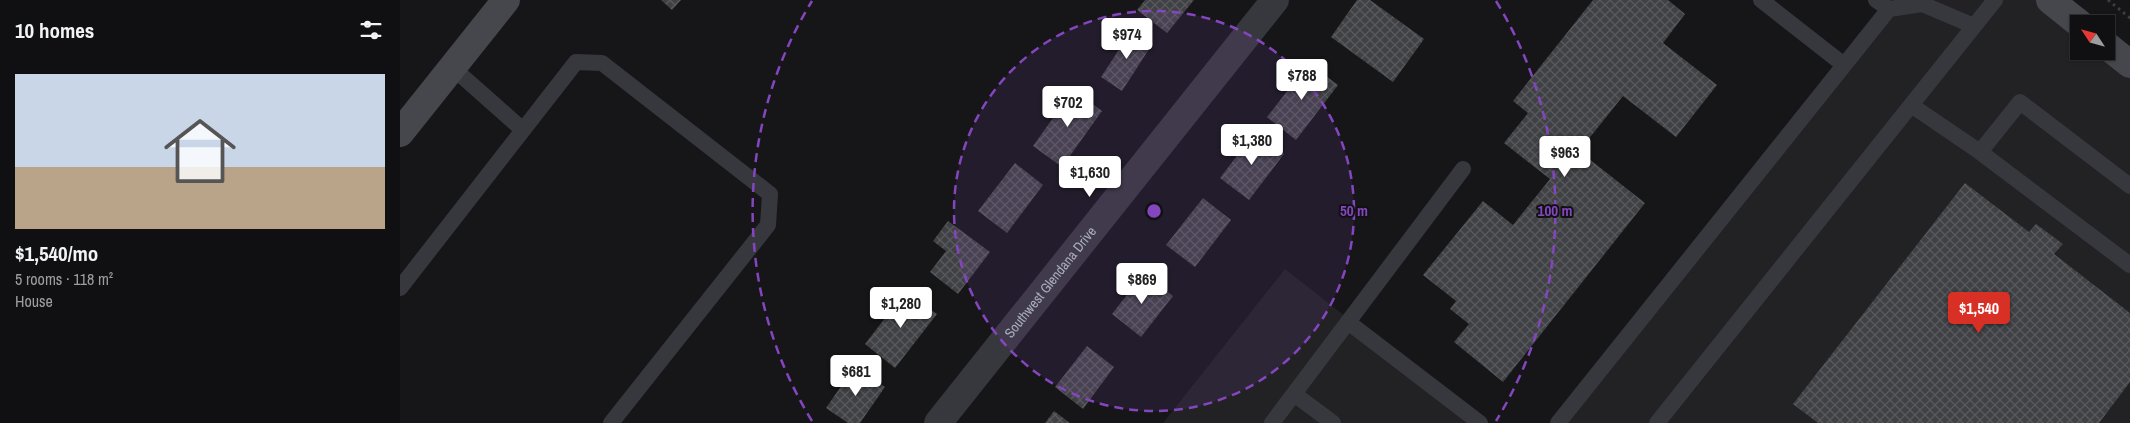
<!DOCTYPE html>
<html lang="en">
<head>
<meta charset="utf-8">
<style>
	body { margin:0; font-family:"Archivo Narrow",sans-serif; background:#19191b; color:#f1f3f6; height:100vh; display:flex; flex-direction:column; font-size:19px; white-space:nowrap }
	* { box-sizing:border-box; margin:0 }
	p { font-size:16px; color:#9c9d9f }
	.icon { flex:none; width:28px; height:28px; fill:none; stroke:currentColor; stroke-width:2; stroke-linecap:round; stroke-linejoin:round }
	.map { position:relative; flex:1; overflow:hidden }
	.sheet { display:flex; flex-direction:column; background:#101012; width:400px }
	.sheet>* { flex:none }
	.needle { width:32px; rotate:306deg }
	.tools { position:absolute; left:1670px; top:15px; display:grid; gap:10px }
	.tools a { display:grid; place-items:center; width:45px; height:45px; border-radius:0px; background:#101012; box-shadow:0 1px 4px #0004,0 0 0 1px #303032; font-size:25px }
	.price { position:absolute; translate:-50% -42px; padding:0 11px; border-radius:5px; background:#fff; color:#222; font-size:16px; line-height:32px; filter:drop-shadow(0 1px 2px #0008) }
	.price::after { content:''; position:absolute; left:50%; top:30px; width:15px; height:11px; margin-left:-8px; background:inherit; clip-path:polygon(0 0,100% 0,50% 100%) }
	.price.on { background:#d93025; color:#fff }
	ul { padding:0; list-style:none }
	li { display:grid; align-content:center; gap:10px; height:265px; padding:0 15px }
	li+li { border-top:1px solid #303032 }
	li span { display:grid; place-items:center; height:155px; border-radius:0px; color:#555 }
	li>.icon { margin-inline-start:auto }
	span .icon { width:90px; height:90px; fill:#fffc; stroke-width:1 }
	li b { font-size:21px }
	h2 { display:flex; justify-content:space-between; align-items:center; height:60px; padding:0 15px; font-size:21px }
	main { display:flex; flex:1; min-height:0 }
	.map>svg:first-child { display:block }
	.built { fill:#222225 }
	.building { fill:url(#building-cross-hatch) }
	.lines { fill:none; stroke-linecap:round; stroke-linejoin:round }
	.path { stroke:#3d3f44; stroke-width:3; stroke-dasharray:2.5 4; stroke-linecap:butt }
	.lane { stroke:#37383d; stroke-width:16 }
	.street { stroke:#37383d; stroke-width:28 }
	.secondary { stroke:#45474d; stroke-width:28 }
	.ring { fill:none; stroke:#8446be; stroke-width:2.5; stroke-dasharray:9 6 }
	.labels { text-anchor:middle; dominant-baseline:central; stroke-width:4; stroke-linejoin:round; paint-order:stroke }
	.street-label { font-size:14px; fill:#a8adb8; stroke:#111113 }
	.centre { fill:#8446be; stroke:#111113; stroke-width:2.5 }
	.ring-label { font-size:15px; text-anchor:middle; font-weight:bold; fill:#8446be; stroke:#111113; stroke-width:4; stroke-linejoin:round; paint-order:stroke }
</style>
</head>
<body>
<main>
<section class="sheet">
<h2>10 homes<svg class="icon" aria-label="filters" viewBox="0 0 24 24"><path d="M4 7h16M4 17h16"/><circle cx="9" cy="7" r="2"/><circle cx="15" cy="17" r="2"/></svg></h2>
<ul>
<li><span style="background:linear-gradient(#c9d6e8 60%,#b9a48a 0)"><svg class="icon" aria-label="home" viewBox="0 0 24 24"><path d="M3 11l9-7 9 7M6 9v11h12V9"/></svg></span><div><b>$1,540/mo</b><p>5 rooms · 118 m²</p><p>House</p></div></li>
</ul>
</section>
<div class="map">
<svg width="1730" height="423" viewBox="0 0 1730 423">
	<defs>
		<pattern id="building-cross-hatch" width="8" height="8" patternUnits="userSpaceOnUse" patternTransform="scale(1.25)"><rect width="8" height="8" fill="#404145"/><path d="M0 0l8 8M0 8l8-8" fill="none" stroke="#595a5e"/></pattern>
	</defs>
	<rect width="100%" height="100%" fill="#161618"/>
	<path class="built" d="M1494,0H1648L1679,25V51H1706L1730,67V423H1158Z
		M885,269L1081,423H763Z"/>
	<path class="building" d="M261,0H281L272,10Z
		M745,0H794L767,33L737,10Z
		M957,0H970L1024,39L993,82L931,37Z
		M1193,0H1268L1285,14L1263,43L1317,85L1276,137L1223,96L1179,151L1245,203L1103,382L1054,342L1069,324L1050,309L1056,301L1023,275L1083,201L1113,225L1150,179L1104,143L1128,113L1113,101Z
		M732,30L753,43L722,91L701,77Z
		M909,63L938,85L896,140L867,117Z
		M673,90L702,111L662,167L633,146Z
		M855,132L884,154L849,200L820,178Z
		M615,163L643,185L607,233L578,211Z
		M1565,183L1629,232L1636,224L1663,244L1654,254L1730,313V382L1699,423H1418L1393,404Z
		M803,198L831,220L795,267L766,245Z
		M548,221L590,252L558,294L530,272L546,251L533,241Z
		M744,273L773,296L741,337L712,314Z
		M506,291L537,314L495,368L465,344Z
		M687,346L714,367L683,409L655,387Z
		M455,366L485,387L460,423H448L426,408Z
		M654,411L670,423H645Z"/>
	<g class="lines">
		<path class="path" d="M1708,0L1730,18"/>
		<path class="lane" d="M1361,0L1444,65
			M1476,0L1489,9
			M53,68L123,130
			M1511,105L1580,152L1730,265
			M1580,152L1620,102L1730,186
			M0,288L176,62L202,63L370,194L368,225L211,423
			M948,322L1080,423
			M894,394L933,423
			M872,423L1063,169
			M1158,423L1489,9L1522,4L1574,26
			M1257,423L1595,0"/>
		<path class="street" id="s1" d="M538,423L875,0"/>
		<path class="secondary" d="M1650,0L1680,24
			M1706,45L1730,64
			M0,133L106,0"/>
	</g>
	<circle cx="754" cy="211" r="200" fill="#8446be" fill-opacity=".12"/>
	<g class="ring">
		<circle cx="754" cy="211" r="200"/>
		<path d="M412 421A401 401 0 0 1 412 1M1096 1A401 401 0 0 1 1096 421"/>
	</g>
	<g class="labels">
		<g class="street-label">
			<text stroke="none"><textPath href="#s1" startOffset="180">Southwest Glendana Drive</textPath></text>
		</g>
	</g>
	<circle cx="754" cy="211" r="8" class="centre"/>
	<g class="ring-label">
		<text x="954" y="216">50 m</text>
		<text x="1155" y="216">100 m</text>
	</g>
</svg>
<div class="tools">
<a><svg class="needle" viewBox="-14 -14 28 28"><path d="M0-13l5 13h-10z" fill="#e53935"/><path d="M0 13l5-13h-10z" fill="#9c9d9f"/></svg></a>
</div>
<b class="price" style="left:727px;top:60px">$974</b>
<b class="price" style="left:902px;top:101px">$788</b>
<b class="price" style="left:668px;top:128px">$702</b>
<b class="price" style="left:852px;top:166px">$1,380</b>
<b class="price" style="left:1165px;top:178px">$963</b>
<b class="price" style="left:690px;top:198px">$1,630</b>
<b class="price" style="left:742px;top:305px">$869</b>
<b class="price" style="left:501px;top:329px">$1,280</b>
<b class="price on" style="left:1579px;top:334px">$1,540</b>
<b class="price" style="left:456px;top:397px">$681</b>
</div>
</main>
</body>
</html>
